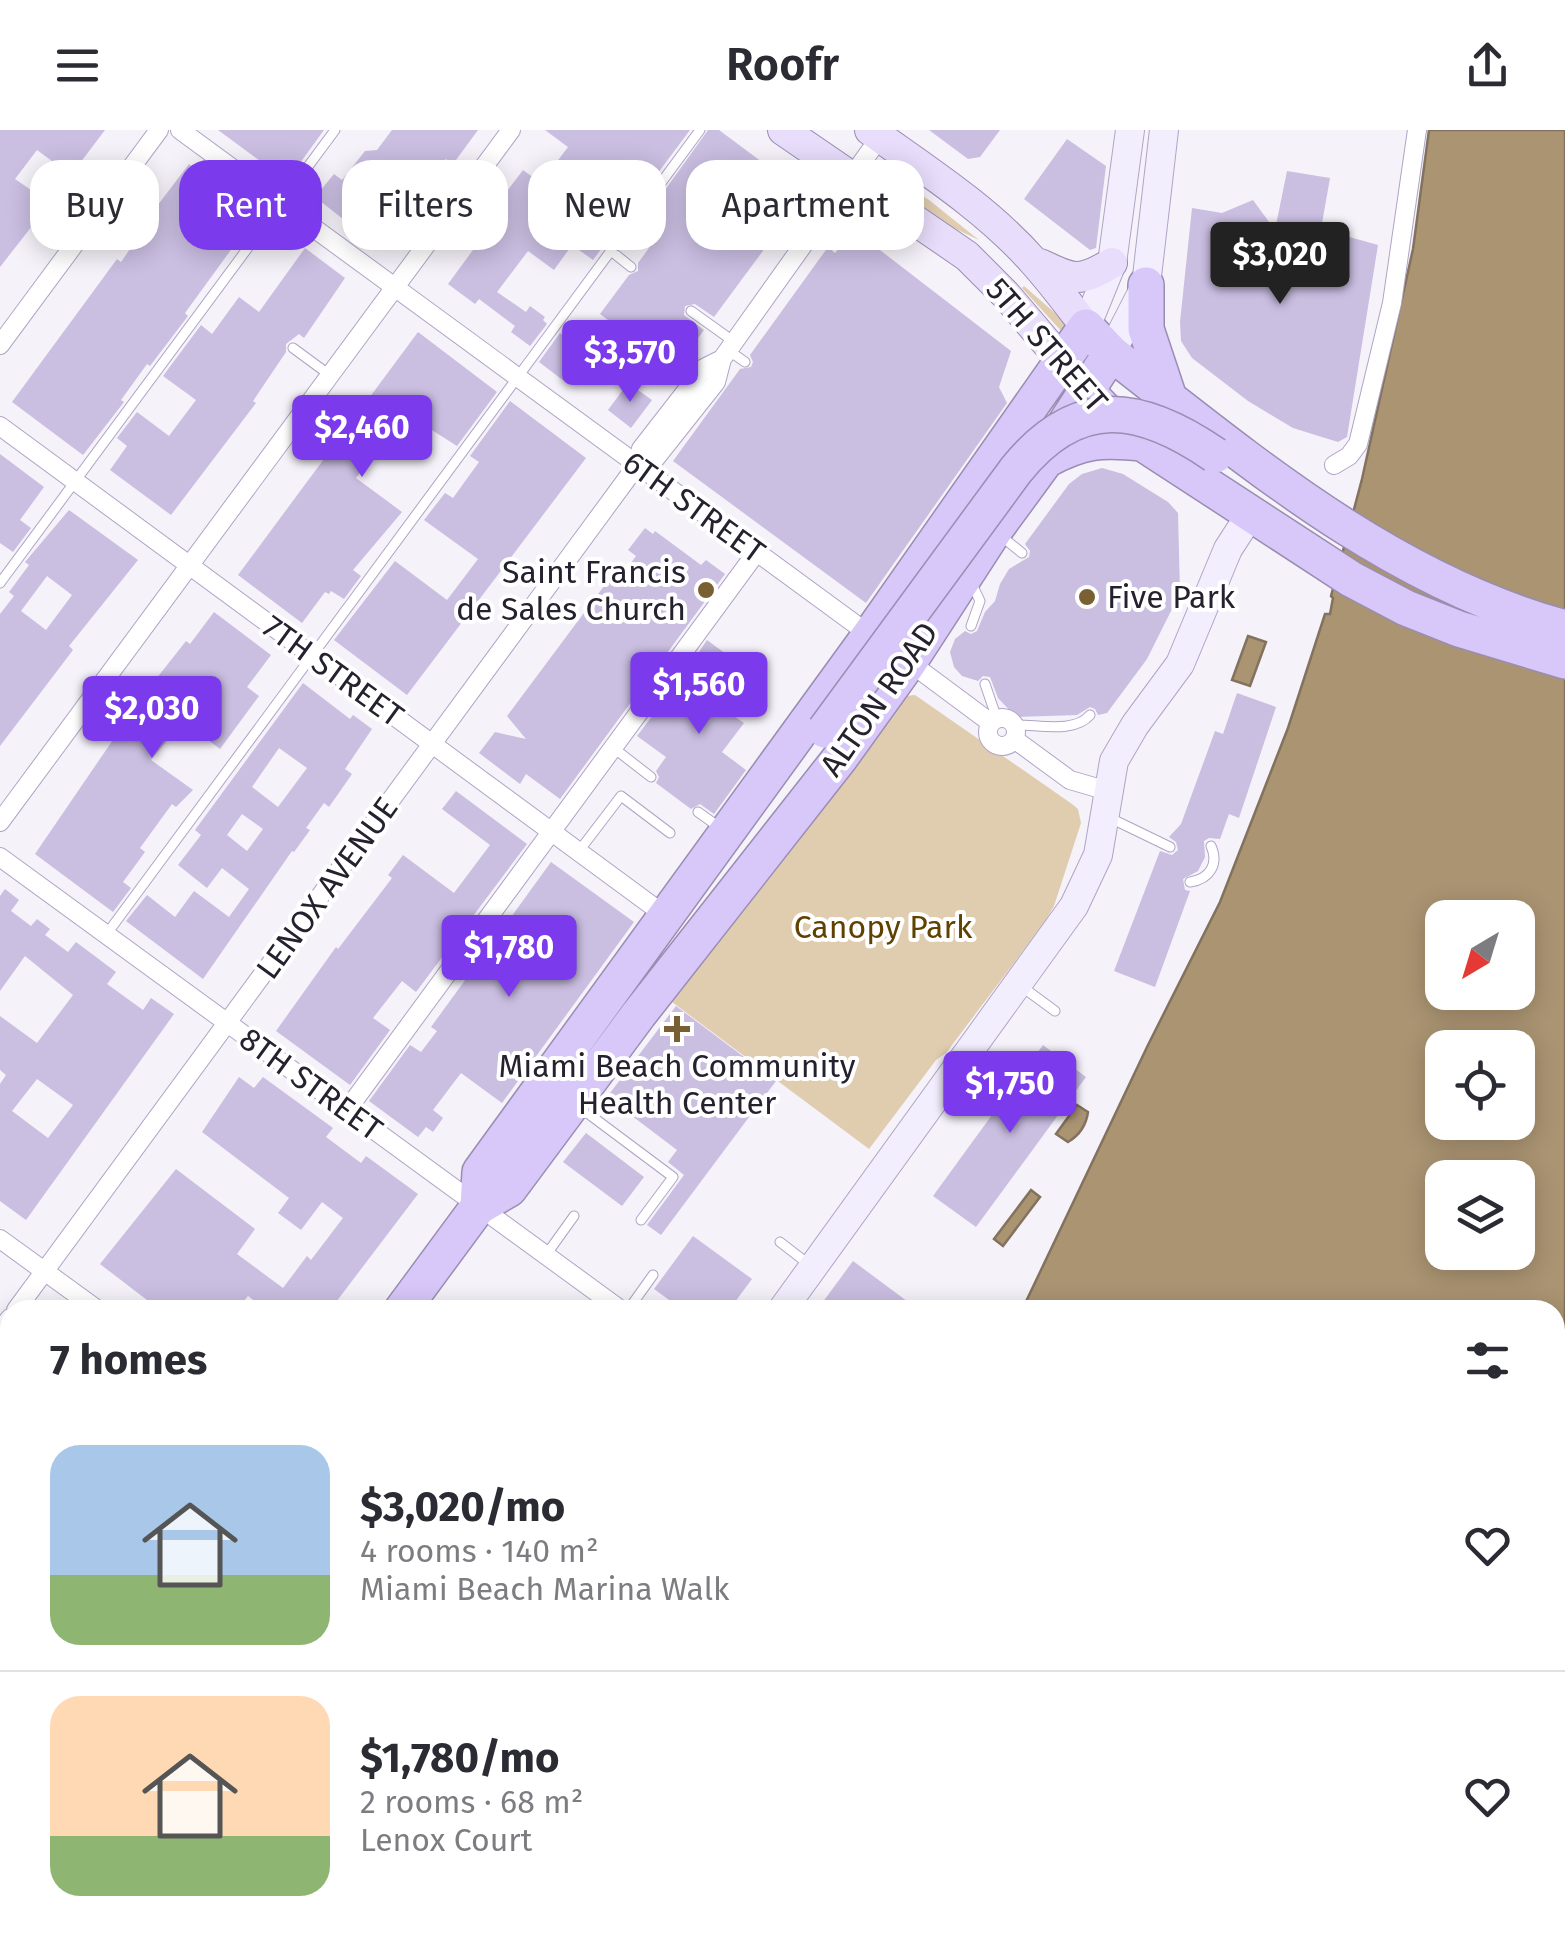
<!DOCTYPE html>
<html lang="en">
<head>
<meta charset="utf-8">
<style>
	body { margin:0; font-family:"Fira Sans",sans-serif; background:#f7f7f7; color:#2b2b33; height:100vh; display:flex; flex-direction:column; font-size:38px; white-space:nowrap }
	* { box-sizing:border-box; margin:0 }
	p { font-size:32px; color:#7c7c81 }
	.icon { flex:none; width:55px; height:55px; fill:none; stroke:currentColor; stroke-width:2; stroke-linecap:round; stroke-linejoin:round }
	.map { position:relative; flex:1; overflow:hidden }
	.drawer { position:absolute; left:0px; top:1170px; width:1565px; height:640px; display:flex; flex-direction:column; background:#fff; border-radius:30px 30px 0 0; box-shadow:0 5px 25px #0003 }
	.drawer>* { flex:none }
	.guide { position:absolute; left:30px; top:30px; width:1000px; height:90px; display:flex; gap:20px }
	.needle { width:65px; rotate:218deg }
	.buttons { position:absolute; left:1425px; top:770px; display:grid; gap:20px }
	.buttons a { display:grid; place-items:center; width:110px; height:110px; border-radius:20px; background:#fff; box-shadow:0 5px 25px #0003; font-size:50px }
	.price { position:absolute; translate:-50% -85px; padding:0 22px; border-radius:10px; background:#7c3aed; color:#fff; font-size:32px; line-height:65px; filter:drop-shadow(0 2px 5px #0008) }
	.price::after { content:''; position:absolute; left:50%; top:60px; width:30px; height:22px; margin-left:-15px; background:inherit; clip-path:polygon(0 0,100% 0,50% 100%) }
	.price.current { background:#222; color:#fff }
	ul { padding:0; list-style:none }
	li { display:flex; align-items:center; gap:30px; height:250px; padding:0 50px }
	li+li { border-top:2px solid #e1e1e2 }
	li span { display:grid; place-items:center; flex:none; width:280px; height:200px; border-radius:30px; color:#555 }
	li>.icon { margin-inline-start:auto }
	span .icon { width:120px; height:120px; fill:#fffc; stroke-width:1 }
	li b { font-size:42px }
	h2 { display:flex; justify-content:space-between; align-items:center; height:120px; padding:0 50px; font-size:42px }
	.tag { padding:0 35px; border-radius:30px; background:#fff; box-shadow:0 5px 25px #0003; font-size:35px; line-height:90px }
	.tag.current { background:#7c3aed; color:#fff }
	header { display:flex; justify-content:space-between; align-items:center; height:130px; padding:0 50px; background:#fff; font-size:45px; font-weight:600 }
	.map>svg:first-child { display:block }
	.green { fill:#e0cdb0 }
	.water { fill:#aa9472; stroke:#82725e; stroke-width:2.5; fill-rule:evenodd }
	.building { fill:#cabee1; fill-rule:evenodd }
	.lines { fill:none; stroke-linecap:round; stroke-linejoin:round }
	.lane-casing { stroke:#b0a4c6; stroke-width:11 }
	.street-casing { stroke:#b0a4c6; stroke-width:20 }
	.secondary-casing { stroke:#b0a4c6; stroke-width:30 }
	.primary-casing { stroke:#998db2; stroke-width:32 }
	.highway-casing { stroke:#998db2; stroke-width:38 }
	.lane { stroke:#fff; stroke-width:9 }
	.street { stroke:#fff; stroke-width:18 }
	.secondary { stroke:#f3eefd; stroke-width:28 }
	.primary { stroke:#e8ddfb; stroke-width:30 }
	.highway { stroke:#d8c7f9; stroke-width:35 }
	.highway-bridge-casing { stroke:#998db2; stroke-width:38; stroke-linecap:butt }
	.highway-bridge { stroke:#d8c7f9; stroke-width:35 }
	.poi-dot { fill:#795f31; stroke:#fff; stroke-width:4 }
	.labels { text-anchor:middle; dominant-baseline:central; stroke-width:8; stroke-linejoin:round; paint-order:stroke }
	.street-label { font-size:32px; fill:#25212e; stroke:#fff }
	.poi-label { font-size:32px; fill:#25212e; stroke:#fff; text-anchor:end }
	.park-label { font-size:32px; fill:#604200; stroke:#fff }
</style>
</head>
<body>
<header><svg class="icon" aria-label="menu" viewBox="0 0 24 24"><path d="M4 6h16M4 12h16M4 18h16"/></svg>Roofr<svg class="icon" aria-label="share" viewBox="0 0 24 24"><path d="M12 15V3M7 8l5-5 5 5M5 13v7h14v-7"/></svg></header>
<div class="map">
<svg width="1565" height="1810" viewBox="0 0 1565 1810">
	<rect width="100%" height="100%" fill="#f5f2f9"/>
	<path class="green" d="M893,47L929,70L979,110L943,93L891,57L889,53Z
		M1024,156L1070,196L1063,203L1022,158Z
		M915,565L1072,674L1078,679L1081,693L1054,776L1044,793L946,923L936,930L869,1019L668,869L905,566Z"/>
	<path class="water" d="M1429,0H1565V1810H630L636,1800H1555V1180H1022L1148,915L1220,772L1288,598L1325,484H1330L1333,468L1331,466L1362,349L1413,119ZM1442,788H1518V862H1442ZM1442,918H1518V992H1442ZM1442,1048H1518V1122H1442Z
		M1248,506L1266,512L1250,556L1232,550Z
		M1077,975L1088,982C1086,996 1080,1005 1068,1012L1056,1004Z
		M1031,1060L1040,1067L1003,1116L994,1109Z"/>
	<path class="building" d="M0,0H105L71,45L37,20L15,49L50,73L0,137Z
		M218,0H324L287,51Z
		M392,0H478L453,34L446,29L427,54L416,47L394,76H382L362,104L315,67L334,44L342,50L365,21L377,20Z
		M545,0H690L593,130L572,115L554,140L528,121L497,162L526,182L530,176L545,187L543,190L547,194L530,216L511,202L515,196L479,169L475,174L448,154L492,94L486,89L523,40L541,53L568,17Z
		M708,0H719L805,64L714,187L695,174L685,176L684,185L704,200L675,239L644,217L622,246L595,226L617,197L600,184L629,145L638,141V133L654,111L637,99Z
		M929,0H1000L980,27L968,29Z
		M1067,9L1106,36L1096,118L1090,120L1024,69Z
		M189,34L257,84L185,183L188,186L150,236L147,234L121,270L124,272L83,325L12,272L117,129L121,132L151,89L148,88Z
		M1287,41L1330,48L1321,99L1378,115L1347,307L1338,312L1293,298L1248,271L1192,228L1181,211L1180,192L1192,78L1222,83L1253,70L1275,100Z
		M859,112L876,117L1011,221L999,257L1007,273L866,473L673,331L740,239L751,237L753,232L750,225L828,117L835,123L841,116Z
		M305,118L345,148L304,208L299,204L286,214V222L253,271L256,273L171,385L110,340L127,316L117,308L137,282L169,306L196,270L163,246L201,195L212,204L239,167L259,182Z
		M418,202L497,262L457,316L424,295L401,326L383,313L356,348L402,382L353,440L361,446L344,469L331,461L329,464L325,462L302,493L238,445Z
		M560,203L586,222L564,251L539,232Z
		M628,253L652,270L631,298L608,280Z
		M510,271L586,328L407,565L334,510L395,431L447,470L478,429L424,390L445,363L453,368L479,332L470,326Z
		M0,324L44,357L20,390L31,398L13,422L0,413Z
		M1102,338L1123,344L1168,372L1178,383L1180,463L1147,529L1107,583L1098,585L1095,579L1090,577L1077,585L1016,587L998,568L990,547L983,546L978,551L962,546L954,537L950,522L955,509L965,501L971,504L977,501L985,482L995,471L1000,454L1009,439L1029,427L1030,421L1025,414L1069,354L1082,344Z
		M69,380L138,430L69,516L73,520L0,616V484L14,466L9,462L29,435L25,432ZM47,446L72,465L46,500L21,481Z
		M645,398L653,404L655,401L701,435L706,430L725,444L560,669L526,644L520,654L479,623L495,602L526,609L507,586L613,444L620,448L636,426L628,420Z
		M214,482L271,525L247,557L259,566L220,619L183,591L151,630L193,660L176,677L172,674L140,718L145,722L123,752L131,758L113,782L35,724L119,601L122,603L151,567L145,563L186,511L190,514Z
		M707,510L745,538L722,569L738,581L734,586L744,593L722,622L746,640L714,684L700,674L691,679L656,653L659,647L656,641L666,627L637,606L660,576L671,584L709,534L697,525Z
		M303,553L350,589L353,585L372,599L345,639L352,644L329,677L324,673L306,698L310,700L294,722L292,721L203,849L126,791L147,765L175,787L194,761L229,787L249,759L222,738L207,758L178,735L201,705L195,700ZM279,618L307,638L278,677L252,657ZM242,684L263,699L247,721L227,705Z
		M1237,563L1276,577L1239,688L1229,684L1220,709L1209,708L1204,711L1205,727L1198,741L1183,749L1185,760L1190,761L1155,857L1114,841L1160,721L1172,725L1178,720L1176,712L1169,707L1181,694L1215,601L1223,604Z
		M456,661L527,714L416,862L402,851L373,888L390,900L350,955L276,901L336,817L338,819L392,748L388,745L403,725L454,763L490,715L442,679Z
		M551,732L634,792L502,973L461,943L433,980L443,988L433,1002L426,997L418,1007L369,971L410,915L421,922L437,901L431,897Z
		M5,759L19,770L11,781L31,796L37,789L50,799L45,805L68,822L76,812L116,842L107,854L143,880L151,868L174,884L26,1090L0,1071V954L6,945L0,940V886L37,913L73,865L25,826L0,861V766ZM37,949L73,975L48,1008L12,981Z
		M676,876L776,951L661,1105L647,1095L684,1045L668,1032L677,1020L607,967Z
		M1043,915L1086,947L976,1097L933,1066Z
		M239,947L254,958L263,947L333,998L326,1007L361,1033L366,1026L418,1064L330,1180H267L248,1166L237,1180H160L100,1134L176,1039L255,1099L237,1124L283,1158L307,1126L311,1130L343,1088L322,1072L301,1100L278,1083L289,1068L202,1002Z
		M586,1003L644,1047L622,1076L563,1032Z
		M693,1106L752,1149L729,1180H683L654,1159Z
		M853,1131L919,1180H817Z"/>
	<g class="lines">
		<g class="lane-casing">
			<path id="lane" d="M611,121L631,137
				M691,181L733,211
				M293,218L331,246
				M728,220L745,232
				M1001,406L1022,423
				M971,452L980,471L971,496
				M0,453L335,0
				M985,554L997,589
				M1014,595C1037,594 1074,604 1090,585
				M615,619L651,647
				M698,682L719,697
				M1108,687L1170,717
				M579,721L621,666L670,703
				M1190,752C1210,749 1219,734 1211,716
				M106,805L700,0
				M1021,856L1055,881
				M578,976L673,1047L641,1090
				M780,1112L811,1136
				M546,1125L574,1086
				M628,1180L653,1145
				M140,1810L147,1800"/>
		</g>
		<g class="street-casing">
			<path id="street" d="M180,0L870,505
				M0,215L159,0
				M0,296L666,786
				M637,335L655,329L716,252L722,229L885,0
				M1334,335L1349,326L1358,314L1392,173L1417,0
				M909,532L991,593
				M988 602a14 14 0 1 1 28 0a14 14 0 1 1-28 0Z
				M1014,609L1070,650L1108,661
				M0,692L511,0
				M0,727L621,1180
				M347,980L756,423
				M0,1109L98,1180
				M16,1180L626,350L637,335L641,319L704,238L722,229
				M0,1201L10,1188
				M0,1539L10,1547
				M355,1800L369,1810"/>
		</g>
		<g class="secondary-casing">
			<path id="secondary" d="M1086,197L1112,133L1130,0
				M1111,223L1146,155L1164,0
				M782,1180L1074,776L1098,725L1114,631L1135,595L1180,534L1228,419L1250,385
				M320,1810L328,1800"/>
		</g>
		<g class="primary-casing">
			<path id="primary" d="M783,0L967,126L1006,165L1063,232
				M870,0C926,40 987,79 1033,131C1052,152 1069,175 1086,197
				M1040,134C1074,150 1079,153 1112,133"/>
		</g>
		<g class="highway-casing">
			<path id="highway" d="M1146,155V199L1169,268
				M1096,271L1127,303L1351,449L1406,478L1459,499L1565,531
				M1046,330C1083,310 1101,309 1142,313
				M478,1077L480,1042L870,505L1086,197L1111,223C1251,332 1390,450 1565,498
				M402,1180L478,1077L509,1059L639,884L840,628L909,532L994,401L1046,330L1049,319L1111,223
				M0,1723L10,1709"/>
		</g>
		<use href="#lane" class="lane"/>
		<use href="#street" class="street"/>
		<use href="#secondary" class="secondary"/>
		<use href="#primary" class="primary"/>
		<use href="#highway" class="highway"/>
		<g class="highway-bridge-casing">
			<path id="highway-bridge" d="M825,600L1016,340C1078,263 1141,274 1215,325"/>
		</g>
		<use href="#highway-bridge" class="highway-bridge"/>
	</g>
	<g class="poi-dot">
		<circle cx="706" cy="460" r="10"/>
		<circle cx="1087" cy="467" r="10"/>
		<path d="M672 884h10v10h10v10h-10v10h-10v-10h-10v-10h10z"/>
	</g>
	<g class="labels">
		<g class="street-label">
			<text transform="translate(1047 215) rotate(49)">5TH STREET</text>
			<text transform="translate(694 377) rotate(36)">6TH STREET</text>
			<text transform="translate(333 541) rotate(36)">7TH STREET</text>
			<text transform="translate(879 569) rotate(-55)">ALTON ROAD</text>
			<text transform="translate(327 758) rotate(-54)">LENOX AVENUE</text>
			<text transform="translate(311 954) rotate(36)">8TH STREET</text>
		</g>
		<g class="poi-label">
			<text x="686" y="442">Saint Francis<tspan x="686" dy="37">de Sales Church</tspan></text>
			<text x="1107" y="467" text-anchor="start">Five Park</text>
			<text x="677" y="936" text-anchor="middle">Miami Beach Community<tspan x="677" dy="37">Health Center</tspan></text>
		</g>
		<g class="park-label">
			<text x="883" y="797">Canopy Park</text>
		</g>
	</g>
</svg>
<div class="buttons">
<a><svg class="needle" viewBox="-14 -14 28 28"><path d="M0-13l5 13h-10z" fill="#e53935"/><path d="M0 13l5-13h-10z" fill="#7c7c81"/></svg></a>
<a><svg class="icon" aria-label="locate" viewBox="0 0 24 24"><circle cx="12" cy="12" r="6"/><path d="M12 2v4M12 18v4M2 12h4M18 12h4"/></svg></a>
<a><svg class="icon" aria-label="layers" viewBox="0 0 24 24"><path d="M12 4l9 5-9 5-9-5zM3 14l9 5 9-5"/></svg></a>
</div>
<b class="price current" style="left:1280px;top:177px">$3,020</b>
<b class="price" style="left:630px;top:275px">$3,570</b>
<b class="price" style="left:362px;top:350px">$2,460</b>
<b class="price" style="left:699px;top:607px">$1,560</b>
<b class="price" style="left:152px;top:631px">$2,030</b>
<b class="price" style="left:509px;top:870px">$1,780</b>
<b class="price" style="left:1010px;top:1006px">$1,750</b>
<div class="guide">
<a class="tag">Buy</a>
<a class="tag current">Rent</a>
<a class="tag">Filters</a>
<a class="tag">New</a>
<a class="tag">Apartment</a>
</div>
<section class="drawer">
<h2>7 homes<svg class="icon" aria-label="filters" viewBox="0 0 24 24"><path d="M4 7h16M4 17h16"/><circle cx="9" cy="7" r="2"/><circle cx="15" cy="17" r="2"/></svg></h2>
<ul>
<li><span style="background:linear-gradient(#a9c7e8 65%,#8fb573 0)"><svg class="icon" aria-label="home" viewBox="0 0 24 24"><path d="M3 11l9-7 9 7M6 9v11h12V9"/></svg></span><div><b>$3,020/mo</b><p>4 rooms · 140 m²</p><p>Miami Beach Marina Walk</p></div><svg class="icon" aria-label="heart" viewBox="0 0 24 24"><path d="M12 20l-8-8c-3-5 5-10 8-4 3-6 11-1 8 4z"/></svg></li>
<li><span style="background:linear-gradient(#ffd9b3 70%,#8fb573 0)"><svg class="icon" aria-label="home" viewBox="0 0 24 24"><path d="M3 11l9-7 9 7M6 9v11h12V9"/></svg></span><div><b>$1,780/mo</b><p>2 rooms · 68 m²</p><p>Lenox Court</p></div><svg class="icon" aria-label="heart" viewBox="0 0 24 24"><path d="M12 20l-8-8c-3-5 5-10 8-4 3-6 11-1 8 4z"/></svg></li>
</ul>
</section>
</div>
</body>
</html>
